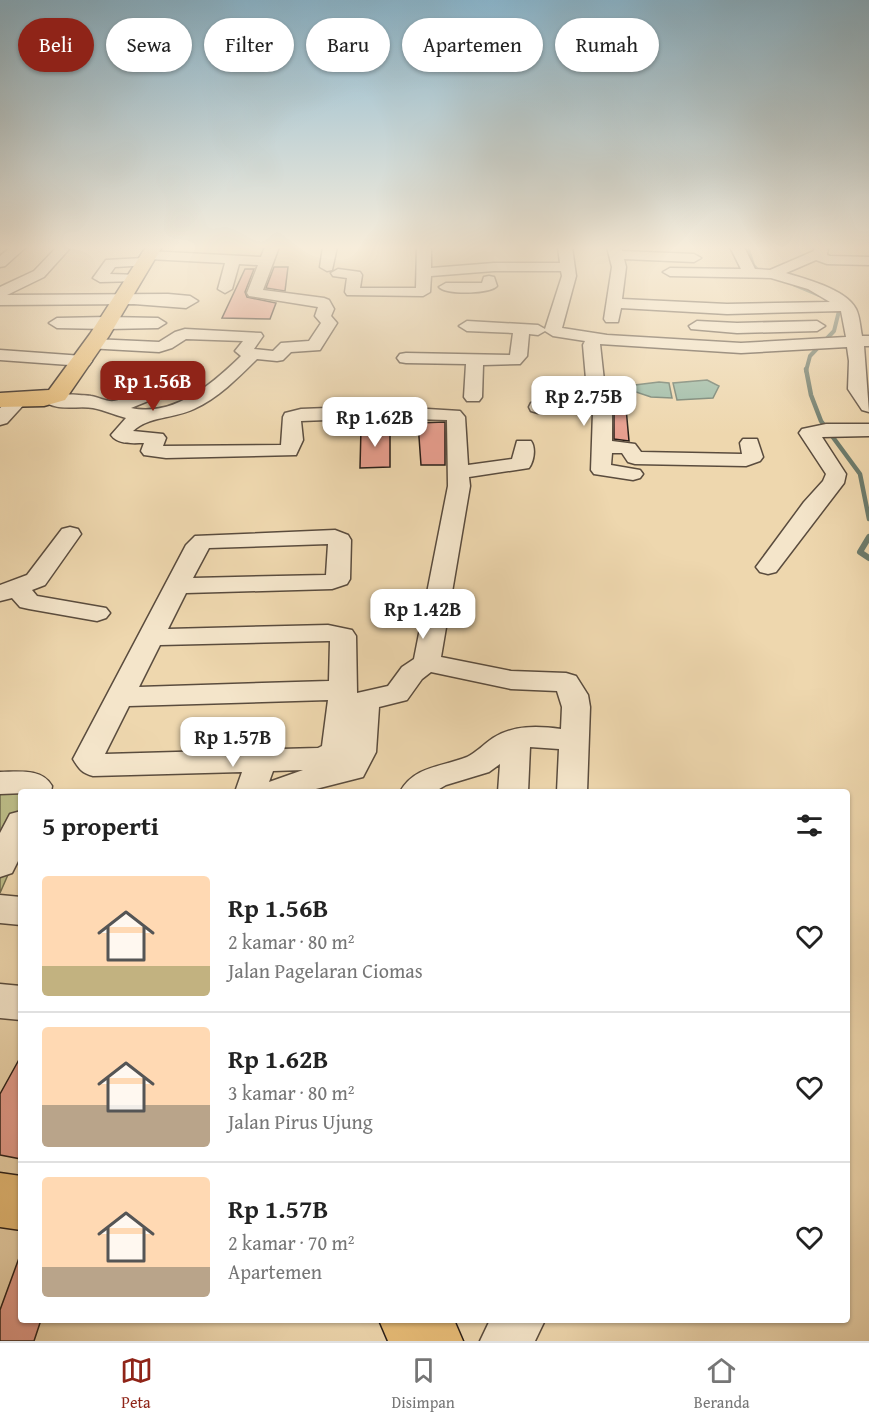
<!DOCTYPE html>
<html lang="id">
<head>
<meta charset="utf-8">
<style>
	body { margin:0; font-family:"Gentium Book Plus",serif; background:#f2f2f2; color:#222; height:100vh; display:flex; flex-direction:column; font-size:22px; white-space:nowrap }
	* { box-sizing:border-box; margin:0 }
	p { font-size:20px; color:#767676 }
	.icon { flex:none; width:33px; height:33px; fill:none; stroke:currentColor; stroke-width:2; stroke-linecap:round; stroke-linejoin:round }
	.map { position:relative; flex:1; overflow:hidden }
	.drawer { position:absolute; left:18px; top:789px; width:832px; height:534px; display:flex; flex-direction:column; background:#fff; border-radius:6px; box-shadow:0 2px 4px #0004 }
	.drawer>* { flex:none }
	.top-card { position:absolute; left:18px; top:18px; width:834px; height:54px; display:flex; gap:12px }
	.price { position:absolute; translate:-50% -51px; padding:0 14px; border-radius:12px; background:#fff; color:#222; font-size:20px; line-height:39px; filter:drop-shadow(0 2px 3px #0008) }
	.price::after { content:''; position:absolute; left:50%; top:36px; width:18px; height:14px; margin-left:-9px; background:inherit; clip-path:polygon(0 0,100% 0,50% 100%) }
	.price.current { background:#8f2418; color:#fff }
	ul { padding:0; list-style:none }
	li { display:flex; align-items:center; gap:18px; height:150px; padding:0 24px }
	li+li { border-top:2px solid #e0e0e0 }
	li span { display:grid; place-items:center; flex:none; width:168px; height:120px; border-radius:6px; color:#555 }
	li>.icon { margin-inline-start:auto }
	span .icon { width:72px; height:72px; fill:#fffc; stroke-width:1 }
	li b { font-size:26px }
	h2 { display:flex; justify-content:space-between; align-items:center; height:72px; padding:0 24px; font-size:26px }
	.tag { padding:0 21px; border-radius:27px; background:#fff; box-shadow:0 2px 4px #0004; font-size:21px; line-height:54px }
	.tag.current { background:#8f2418; color:#fff }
	.menu { display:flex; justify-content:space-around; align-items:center; height:84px; border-top:2px solid #e0e0e0; background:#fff; font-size:16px; color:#767676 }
	.menu a { display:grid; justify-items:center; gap:3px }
	.menu .current { color:#8f2418 }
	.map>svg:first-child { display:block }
	.green { fill:#bcbd88; stroke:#726e50; stroke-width:1.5 }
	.water { fill:#9bbaa6; stroke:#6d7c6d; stroke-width:1.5 }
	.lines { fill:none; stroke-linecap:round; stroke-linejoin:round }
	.stream-far2 { stroke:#6d7c6d; stroke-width:4 }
	.stream-far1 { stroke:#6d7c6d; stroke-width:4.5 }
	.stream { stroke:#6d7c6d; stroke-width:6 }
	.building { fill:#e79e8e; stroke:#291e18; stroke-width:1.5 }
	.minor-casing { stroke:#5a4c3e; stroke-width:3 }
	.major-casing { stroke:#291e18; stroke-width:3 }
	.minor { fill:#f4e5ca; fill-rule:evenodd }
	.major { fill:#e7bc77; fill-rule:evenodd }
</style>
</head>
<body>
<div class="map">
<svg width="869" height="1341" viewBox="0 0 869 1341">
	<rect width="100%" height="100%" fill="#eed7ae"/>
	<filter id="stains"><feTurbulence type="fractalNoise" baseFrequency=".00333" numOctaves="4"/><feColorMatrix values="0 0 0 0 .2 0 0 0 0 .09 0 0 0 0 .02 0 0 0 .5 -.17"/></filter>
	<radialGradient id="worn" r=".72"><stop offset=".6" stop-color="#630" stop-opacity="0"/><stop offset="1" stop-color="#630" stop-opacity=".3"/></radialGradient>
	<path class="green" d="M0,791L21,792V845L0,893Z"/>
	<path class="water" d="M707,380L719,386L713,398L677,400L673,383Z
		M659,382L669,383L672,398L651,397L627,389V386Z"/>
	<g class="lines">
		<path class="stream-far2" d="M747,247L753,265L758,271
			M795,285L819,295
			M806,371L810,356L834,331L839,311L834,306"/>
		<path class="stream-far1" d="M806,369L811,395L821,421L860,474L869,519"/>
		<path class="stream" d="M869,537L860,552L869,558"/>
	</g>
	<path class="building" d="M274,267H288L285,291L266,288Z
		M245,269H254L245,292L247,297L276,303L270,319L222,318Z
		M614,407L626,408L629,441L614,439Z
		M445,422V465H421L418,423Z
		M361,428H390V467L360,468Z
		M21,1056V1159L0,1155V1094Z
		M19,1258L21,1320H41L34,1341H0V1310Z"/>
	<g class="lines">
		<g class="minor-casing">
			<path id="minor" d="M11,247H26L5,266L0,267V256Z
				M57,247H71L44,277L7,295L168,294L190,296L198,301L186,308L134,304L0,305V287L34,271Z
				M265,247H279L263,290L324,298L329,300L334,309L331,316L337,323L320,350L291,352L283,360L277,361L257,359C238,378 218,398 194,409C173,419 149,416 133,431L163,434L166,438L163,446L281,445L283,417L285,413L301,409L379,406L460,411L465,417L468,465L512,459L517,441H531C536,448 534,461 529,468L469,477L470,486L441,657L511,671L566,673L576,676L588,695L590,707L587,792H557L559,749L530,747L528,792H498L500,764L489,772L446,785L434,792H400C414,766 442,767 467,757C477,752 484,744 493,738C513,725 538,726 561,729L562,707L557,691L511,689L431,672L422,679L407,700L379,707L376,752L363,777L304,792H235L242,772L93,776C82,773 79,769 73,759L186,545L195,536L335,530L348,535L351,540L350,579L347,584L332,589L186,593L168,629L328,625L352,630L356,636L357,693L388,686L402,667L414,659L448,486L447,420L379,418L301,421L303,440L296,455L166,458L144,455L141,451L144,443C133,443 118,445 111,435L126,418C115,415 104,410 93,408C77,405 53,413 42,398L45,394C49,393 85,395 91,396C98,397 107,402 114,401C136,398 164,373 185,378L188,382L185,386L131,408C175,417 212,384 241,356L235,351L243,341L186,339L172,348L159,352L87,348L85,344L87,340L93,339L159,342L175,332L185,329L261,333L263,336L254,349L273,351L281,343L309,341L321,323L315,316L318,307L249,296L247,293L258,265L239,264L232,289L225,293L218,289L225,263L149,259L151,262L149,265L115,267L110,274L139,275L141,278L139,281L100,282L93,278L106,260L143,258L141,255L143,252L148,251L261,257ZM328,544L326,575L193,578L209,548ZM328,641H330L329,681L139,687L160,645ZM328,700L322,746L318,748L105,754L129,706ZM303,770L269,782L273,771Z
				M323,247H337L332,270L327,271L320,267Z
				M417,247H431V268L494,263H560L558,247H572L576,276L562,328L607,335L741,343L846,337L841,311L727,314L621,308L618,322H606L604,319L612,267L607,247H621L622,251L694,254L701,258L694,262L624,259L626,267L622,299L727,304L830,302L808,289L771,278L670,276L663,272L670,268L741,269L730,247H744L755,269L770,270L814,251V247H828L827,255L830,256L869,257V265L827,264L816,260L786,273C805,279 846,289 856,309C860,317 860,327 862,336H869V346H864L869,412L862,410L848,389L849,361L847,347L741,353L600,344L605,390L612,406V441L635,444L641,452L742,454L740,443L743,439H757L763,457L760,461L746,466L635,464L628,462L622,453H612L611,465L640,470L643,474L640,478L633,480L594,474L591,470L593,412L538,413L531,411L529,407L531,403L538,401H591L587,390L583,345L585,341L553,336L545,331L538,335L529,334L527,356L520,364L483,365L482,397L479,401H467L464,397L466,364L406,363L400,362L397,358L400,354L406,353L510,355L513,333L467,331L459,326L467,321L538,325L545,329L562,276L561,271H494L431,276L430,292L423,296L347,295L345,292L347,278L333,276L331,273L338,269L360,272L362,275L360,288H416Z
				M489,276L494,277L497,286C490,294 446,295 439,287L446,283H482L484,277Z
				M108,317L158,318L166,323L158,328L107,329L57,328L49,323L57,318Z
				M697,321L737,323L817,321L825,326L817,331L737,333L691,329L689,326Z
				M0,350L83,356L89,357L92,361L89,365L83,366L0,360Z
				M19,394L25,396L28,400L7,423L0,425V408L13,396Z
				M826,424H869V436L822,437L846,474L844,483L776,572L768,574L760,572L756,567L804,502L823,481L826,474L799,433L802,429Z
				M70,527L78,529L81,534L45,585L32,590L37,596L106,608L110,613L106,618L97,621L29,609L20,607L12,598L0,601V585L27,575L62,529Z
				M0,772C18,772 42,768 52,786L51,792L0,794Z
				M21,811V855L12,873L0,877V833L10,814Z
				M0,895L21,897V925L0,923Z
				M0,984L21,986V1020L0,1018Z
				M490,1320H545L535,1341H480Z"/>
		</g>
		<g class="major-casing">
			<path id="major" d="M146,247H162L109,336L65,400L44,406L0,407V393L49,390L90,334Z
				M0,1173L21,1176V1230L0,1227Z
				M379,1320H454L463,1341H388Z"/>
		</g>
		<use href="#minor" class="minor"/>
		<use href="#major" class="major"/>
	</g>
	<linearGradient id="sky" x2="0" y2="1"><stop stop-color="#89b6ce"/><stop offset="0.57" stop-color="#f7eddb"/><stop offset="1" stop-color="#f7eddb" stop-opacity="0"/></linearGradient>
	<rect width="869" height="434" fill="url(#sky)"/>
	<rect width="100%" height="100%" filter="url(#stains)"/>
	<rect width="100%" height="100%" fill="url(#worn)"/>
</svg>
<b class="price current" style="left:153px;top:412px">Rp 1.56B</b>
<b class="price" style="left:584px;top:427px">Rp 2.75B</b>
<b class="price" style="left:375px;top:448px">Rp 1.62B</b>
<b class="price" style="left:423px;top:640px">Rp 1.42B</b>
<b class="price" style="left:233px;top:768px">Rp 1.57B</b>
<div class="top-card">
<a class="tag current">Beli</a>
<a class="tag">Sewa</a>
<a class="tag">Filter</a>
<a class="tag">Baru</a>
<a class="tag">Apartemen</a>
<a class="tag">Rumah</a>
</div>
<section class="drawer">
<h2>5 properti<svg class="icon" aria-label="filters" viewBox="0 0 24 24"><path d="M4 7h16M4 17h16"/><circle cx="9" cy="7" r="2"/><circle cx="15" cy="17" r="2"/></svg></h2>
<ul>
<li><span style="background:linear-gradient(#ffd9b3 75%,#c2b280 0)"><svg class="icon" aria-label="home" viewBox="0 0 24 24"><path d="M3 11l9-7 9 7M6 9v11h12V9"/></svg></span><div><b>Rp 1.56B</b><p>2 kamar · 80 m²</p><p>Jalan Pagelaran Ciomas</p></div><svg class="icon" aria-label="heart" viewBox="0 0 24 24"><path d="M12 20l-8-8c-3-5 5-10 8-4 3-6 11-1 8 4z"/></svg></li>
<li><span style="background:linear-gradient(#ffd9b3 65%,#b9a48a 0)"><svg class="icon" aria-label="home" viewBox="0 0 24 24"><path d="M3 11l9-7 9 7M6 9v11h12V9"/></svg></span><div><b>Rp 1.62B</b><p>3 kamar · 80 m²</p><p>Jalan Pirus Ujung</p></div><svg class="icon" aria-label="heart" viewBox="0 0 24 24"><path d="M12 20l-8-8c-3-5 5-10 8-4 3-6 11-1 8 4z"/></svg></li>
<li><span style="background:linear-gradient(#ffd9b3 75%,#b9a48a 0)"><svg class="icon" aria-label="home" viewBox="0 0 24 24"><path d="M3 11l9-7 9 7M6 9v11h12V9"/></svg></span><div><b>Rp 1.57B</b><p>2 kamar · 70 m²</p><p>Apartemen</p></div><svg class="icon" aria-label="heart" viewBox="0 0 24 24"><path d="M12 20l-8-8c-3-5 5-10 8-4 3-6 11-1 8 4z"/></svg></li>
</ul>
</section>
</div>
<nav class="menu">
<a class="current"><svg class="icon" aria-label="map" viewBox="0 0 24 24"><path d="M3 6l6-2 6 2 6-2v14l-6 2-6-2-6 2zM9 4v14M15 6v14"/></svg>Peta</a>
<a><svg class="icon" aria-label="saved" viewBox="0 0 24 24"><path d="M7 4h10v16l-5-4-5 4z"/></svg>Disimpan</a>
<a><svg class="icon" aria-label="home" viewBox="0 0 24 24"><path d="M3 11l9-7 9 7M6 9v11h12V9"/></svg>Beranda</a>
</nav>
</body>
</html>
